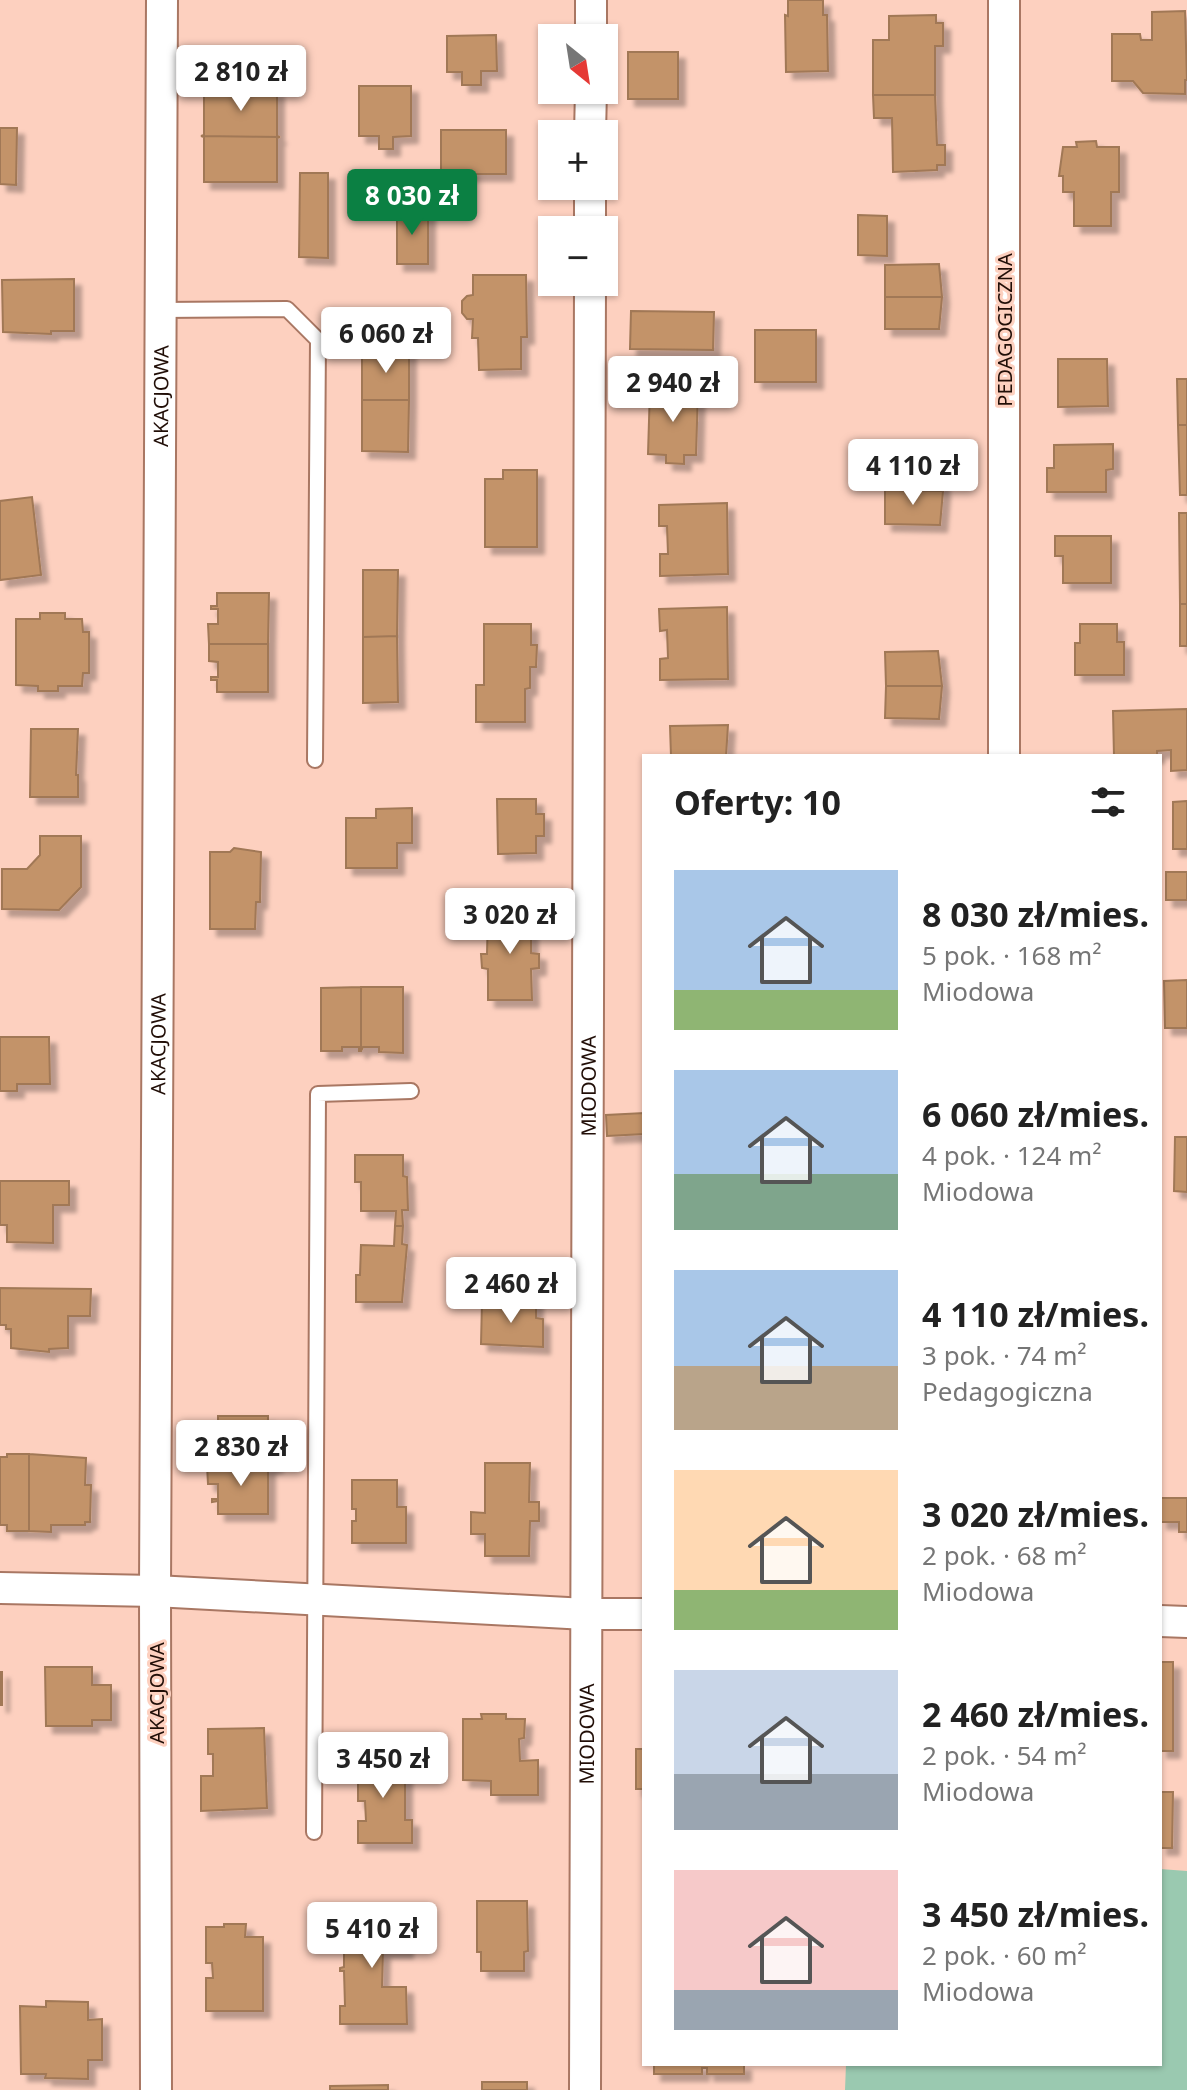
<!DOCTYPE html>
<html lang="pl">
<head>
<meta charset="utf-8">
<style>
	body { margin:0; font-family:"Noto Sans",sans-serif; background:#f6f6f6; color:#222; height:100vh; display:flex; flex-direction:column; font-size:30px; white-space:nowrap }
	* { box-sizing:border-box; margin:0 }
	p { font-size:26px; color:#767676 }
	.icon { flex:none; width:44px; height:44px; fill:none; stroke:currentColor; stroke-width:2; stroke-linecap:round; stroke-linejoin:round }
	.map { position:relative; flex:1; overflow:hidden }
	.drawer { position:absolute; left:642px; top:754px; width:520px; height:1312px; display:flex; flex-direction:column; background:#fff; border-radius:0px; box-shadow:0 2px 6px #0004 }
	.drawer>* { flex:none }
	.needle { width:52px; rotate:150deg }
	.buttons { position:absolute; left:538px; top:24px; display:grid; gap:16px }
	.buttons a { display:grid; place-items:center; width:80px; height:80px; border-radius:0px; background:#fff; box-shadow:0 2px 6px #0004; font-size:40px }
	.price { position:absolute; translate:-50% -68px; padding:0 18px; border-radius:8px; background:#fff; color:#222; font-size:26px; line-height:52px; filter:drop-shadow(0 2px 4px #0008) }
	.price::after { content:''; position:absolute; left:50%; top:48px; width:24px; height:18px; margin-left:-12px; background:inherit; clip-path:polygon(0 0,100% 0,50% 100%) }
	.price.current { background:#0b8043; color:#fff }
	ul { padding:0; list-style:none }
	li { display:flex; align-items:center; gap:24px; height:200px; padding:0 32px }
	li span { display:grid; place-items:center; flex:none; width:224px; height:160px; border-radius:0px; color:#555 }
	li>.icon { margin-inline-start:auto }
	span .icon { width:96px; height:96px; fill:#fffc; stroke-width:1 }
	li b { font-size:34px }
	h2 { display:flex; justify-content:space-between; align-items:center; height:96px; padding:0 32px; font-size:34px }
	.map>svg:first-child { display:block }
	.green { fill:#9ac9b0 }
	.building { fill:#c39369; stroke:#a17856; stroke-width:2; filter:url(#shadow) }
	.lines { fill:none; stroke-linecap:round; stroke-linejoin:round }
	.service-casing { stroke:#a97763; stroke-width:18 }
	.minor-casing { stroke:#a97763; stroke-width:34 }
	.service { stroke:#fff; stroke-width:14 }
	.minor { stroke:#fff; stroke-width:30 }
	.labels { text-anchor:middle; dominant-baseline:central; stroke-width:6; stroke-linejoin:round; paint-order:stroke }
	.street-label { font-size:20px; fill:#210e07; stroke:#fdd0bf }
</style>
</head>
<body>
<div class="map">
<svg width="1187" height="2090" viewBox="0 0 1187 2090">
	<defs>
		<filter id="shadow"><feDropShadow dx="7" dy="7" stdDeviation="2" flood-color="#0004"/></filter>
	</defs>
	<rect width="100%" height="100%" fill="#fdd0bf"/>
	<path class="green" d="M1160,1869L1187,1871V2090H845L846,2064H1160Z"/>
	<path class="building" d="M788,0H823V15H827L828,71L786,72L785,15L788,16Z
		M1185,11L1187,80H1185V94L1143,93L1133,81H1112V34H1140L1141,40H1152V12Z
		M936,15V23H943V46H935V95H873V40H889V16Z
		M496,35L497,71H481V85H462V72H447V36Z
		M628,52H678V99H628Z
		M359,86H411V136L393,137V149H379V136H359Z
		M204,90H277V136L280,137L201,136L204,135Z
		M873,95H935L937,145H945V165H937V170L893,172L892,118H874Z
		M0,128H17L16,185L0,184Z
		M441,130H506V174H441Z
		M201,136L280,137L277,138V182H204V137Z
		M1096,141L1097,147H1119V192H1111V226H1074V192H1063V176H1059L1063,147H1077L1076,142Z
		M300,173H328V258L299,257Z
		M397,210L428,211V264H397Z
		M858,215L887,216V256L858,255Z
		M939,264L942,297H885V265Z
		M473,275H526L527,337H521V369L479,370L478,338H472L473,319H467L462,313V301L467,296L473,295Z
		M74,279V331H51V334L3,332L2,280Z
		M885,297H942L939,329H885Z
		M631,311L714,312L713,350L630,349Z
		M755,330H816V382H755Z
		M362,350H409V400H362Z
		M1058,359H1107L1108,406L1058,407Z
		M1177,379H1187V425H1178Z
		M650,388L698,390L696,455H684V464L666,463V455L648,454Z
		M362,400H409L408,452L362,451Z
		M1178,425H1187V495H1180Z
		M1113,444V469L1106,470V492H1047V468H1054V445Z
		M885,457H940L943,491L885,490Z
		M503,470H537V547H485V479H503Z
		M885,490L943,491L940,525L885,524Z
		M32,497L41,575L0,580V501Z
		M727,503L728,574L660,576V554H668L667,526H659V505Z
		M1179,513H1187V604H1180Z
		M1055,536H1111V583H1063V556H1055Z
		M363,570H398L397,636L363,637Z
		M217,593H269L268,644H209L208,624H218V609H211V606H217Z
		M1180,604H1187V646H1180Z
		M727,607L728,679L660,680V659L668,658L667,630L660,631L659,609Z
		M40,613H65V619H82L83,632H89V673H83L82,686H58V691H38V686L16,685V619H40Z
		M484,624H531V645H537L536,667H530V688L525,689V722H476V685H484Z
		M1080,624H1117V642H1124V675H1075V643H1080Z
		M397,636L398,702L363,703V637Z
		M209,644H268V692H217V680H211V677H218V662L209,661Z
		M938,651L942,686H886L885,652Z
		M886,686H942L939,719L885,718Z
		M1187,709V770L1171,771V750L1157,751V756H1114L1113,711Z
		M728,725L726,756H671L670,726Z
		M31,729H78L76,775H78V797H30Z
		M497,799H536V814H544V836H536V853L498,854Z
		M1187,801V849H1173V802Z
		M412,808V843H397V868H346V818H376V809Z
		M40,836H81V887L59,910L2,909V869H27L40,855Z
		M234,848L261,852L260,902H256L255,929H210V852H230Z
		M1166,872H1187V900H1166Z
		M488,912H531V953L539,954V968L531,969L532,1000H488V969L482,968L481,954H487Z
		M1187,980V1028H1165L1164,981Z
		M361,987H403V1053L379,1052V1047H363L361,1051Z
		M361,987V1051H359V1047H342V1051H321V988Z
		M0,1037H49L50,1084H17V1091H0Z
		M644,1113V1134L607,1136L606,1115Z
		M1175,1137H1187V1192L1174,1191Z
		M355,1155H403V1176L407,1177L408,1210H402L403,1226H395L396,1211H361V1182H355Z
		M0,1181H69V1205H53V1243L7,1242V1225H0Z
		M395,1226H403L402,1244L407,1245L402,1302H356V1275H360L361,1245L394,1246Z
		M482,1258L543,1262V1289H536V1304L482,1301Z
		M0,1288L91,1289L90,1316H68V1348L49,1349V1352L11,1348V1329H6V1325H0Z
		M482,1301L536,1304V1318L543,1319V1347L481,1344Z
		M218,1416H268V1462L277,1465H207L208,1445H218V1431H212V1428H218Z
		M7,1454H29V1531H7V1525H0V1457H7Z
		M29,1454L86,1458L85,1485H91L90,1522H85V1525H51V1532L29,1531Z
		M485,1463H530L529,1502H539V1521H530L529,1556H485V1534H471V1512L485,1513Z
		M207,1465H277L268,1467V1514H218V1501L212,1502V1499H218V1484H208Z
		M352,1480H397V1507H406V1543H352V1521H356V1509H352Z
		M1160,1498H1187V1532H1179V1522H1160Z
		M1160,1662H1173V1751H1160Z
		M45,1667H92V1685H111V1720H92V1726H46Z
		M0,1672H2V1705H0Z
		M481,1714H506V1719H525L524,1738L519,1739L520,1761L538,1760V1795H491V1781L463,1780V1719H482Z
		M264,1728L267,1808L201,1811V1776H213V1754H208V1729Z
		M636,1749H644V1789H636Z
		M358,1756H405V1820H412V1843H358V1821H366L365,1801H358Z
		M1160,1792H1173L1172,1848H1160Z
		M477,1901H527L528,1951L524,1952V1971H481V1952H477Z
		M340,1915H406V1951H383L382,1987H406L407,2024H340V2006H345L344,1971H340V1968L344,1967V1932H340Z
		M224,1924H246L245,1937H263V2011H206V1978H213L212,1963H206V1927H224Z
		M46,2001L88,2002V2020L102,2019V2060H88V2079L45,2078L46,2074H21L20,2006L46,2007Z
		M654,2064H744V2074H707V2068H702V2074H654Z
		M482,2082H527V2090H482Z
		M388,2085V2090H330V2086Z"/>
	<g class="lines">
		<g class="service-casing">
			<path id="service" d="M161,310L287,309L318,340L315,760
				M314,1832L318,1094L411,1091"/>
		</g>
		<g class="minor-casing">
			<g id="minor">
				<path d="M1004,0V756"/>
				<path d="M591,38V0"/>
				<path d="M590,134L591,90"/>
				<path d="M590,230V186"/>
				<path d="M0,1588L155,1591L586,1614H644"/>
				<path d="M1160,1621L1187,1622"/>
				<path id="s1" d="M156,2090L155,1591L162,0"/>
				<path id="s2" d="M585,2090L590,282"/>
			</g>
		</g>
		<use href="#service" class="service"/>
		<use href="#minor" class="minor"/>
	</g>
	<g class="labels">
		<g class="street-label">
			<text transform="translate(1004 330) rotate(-90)">PEDAGOGICZNA</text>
			<text stroke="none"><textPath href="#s1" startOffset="1694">AKACJOWA</textPath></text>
			<text stroke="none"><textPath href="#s1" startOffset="1046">AKACJOWA</textPath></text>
			<text stroke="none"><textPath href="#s2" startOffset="1004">MIODOWA</textPath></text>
			<text transform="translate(156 1693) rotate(-90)">AKACJOWA</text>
			<text stroke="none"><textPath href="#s2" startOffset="356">MIODOWA</textPath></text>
		</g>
	</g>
</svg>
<div class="buttons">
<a><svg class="needle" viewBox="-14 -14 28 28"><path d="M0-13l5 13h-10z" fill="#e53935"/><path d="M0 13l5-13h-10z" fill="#767676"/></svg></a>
<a>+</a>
<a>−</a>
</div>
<b class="price" style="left:241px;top:113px">2 810 zł</b>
<b class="price current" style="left:412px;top:237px">8 030 zł</b>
<b class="price" style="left:386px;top:375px">6 060 zł</b>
<b class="price" style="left:673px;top:424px">2 940 zł</b>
<b class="price" style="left:913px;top:507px">4 110 zł</b>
<b class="price" style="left:510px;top:956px">3 020 zł</b>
<b class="price" style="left:511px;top:1325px">2 460 zł</b>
<b class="price" style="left:241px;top:1488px">2 830 zł</b>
<b class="price" style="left:383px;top:1800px">3 450 zł</b>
<b class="price" style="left:372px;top:1970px">5 410 zł</b>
<section class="drawer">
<h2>Oferty: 10<svg class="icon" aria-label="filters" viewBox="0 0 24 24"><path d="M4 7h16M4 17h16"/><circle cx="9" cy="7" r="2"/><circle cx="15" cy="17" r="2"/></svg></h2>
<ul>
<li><span style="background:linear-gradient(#a9c7e8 75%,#8fb573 0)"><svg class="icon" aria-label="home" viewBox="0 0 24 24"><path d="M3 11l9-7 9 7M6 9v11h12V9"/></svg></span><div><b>8 030 zł/mies.</b><p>5 pok. · 168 m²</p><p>Miodowa</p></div></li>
<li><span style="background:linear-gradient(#a9c7e8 65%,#7fa58c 0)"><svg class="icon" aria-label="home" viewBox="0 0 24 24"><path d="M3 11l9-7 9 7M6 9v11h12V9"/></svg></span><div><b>6 060 zł/mies.</b><p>4 pok. · 124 m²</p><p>Miodowa</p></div></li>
<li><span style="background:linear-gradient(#a9c7e8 60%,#b9a48a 0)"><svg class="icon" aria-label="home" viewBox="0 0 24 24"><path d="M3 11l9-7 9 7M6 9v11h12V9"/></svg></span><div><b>4 110 zł/mies.</b><p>3 pok. · 74 m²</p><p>Pedagogiczna</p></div></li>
<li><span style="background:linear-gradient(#ffd9b3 75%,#8fb573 0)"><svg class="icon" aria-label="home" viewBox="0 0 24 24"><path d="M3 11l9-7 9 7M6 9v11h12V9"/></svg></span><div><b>3 020 zł/mies.</b><p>2 pok. · 68 m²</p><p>Miodowa</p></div></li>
<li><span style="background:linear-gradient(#c9d6e8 65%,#9aa5b1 0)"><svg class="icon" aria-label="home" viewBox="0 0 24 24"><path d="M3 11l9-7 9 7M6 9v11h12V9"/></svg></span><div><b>2 460 zł/mies.</b><p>2 pok. · 54 m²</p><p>Miodowa</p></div></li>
<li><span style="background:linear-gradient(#f6c9c9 75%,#9aa5b1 0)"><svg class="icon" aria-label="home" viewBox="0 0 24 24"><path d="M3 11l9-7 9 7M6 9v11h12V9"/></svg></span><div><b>3 450 zł/mies.</b><p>2 pok. · 60 m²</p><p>Miodowa</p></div></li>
</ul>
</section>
</div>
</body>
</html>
